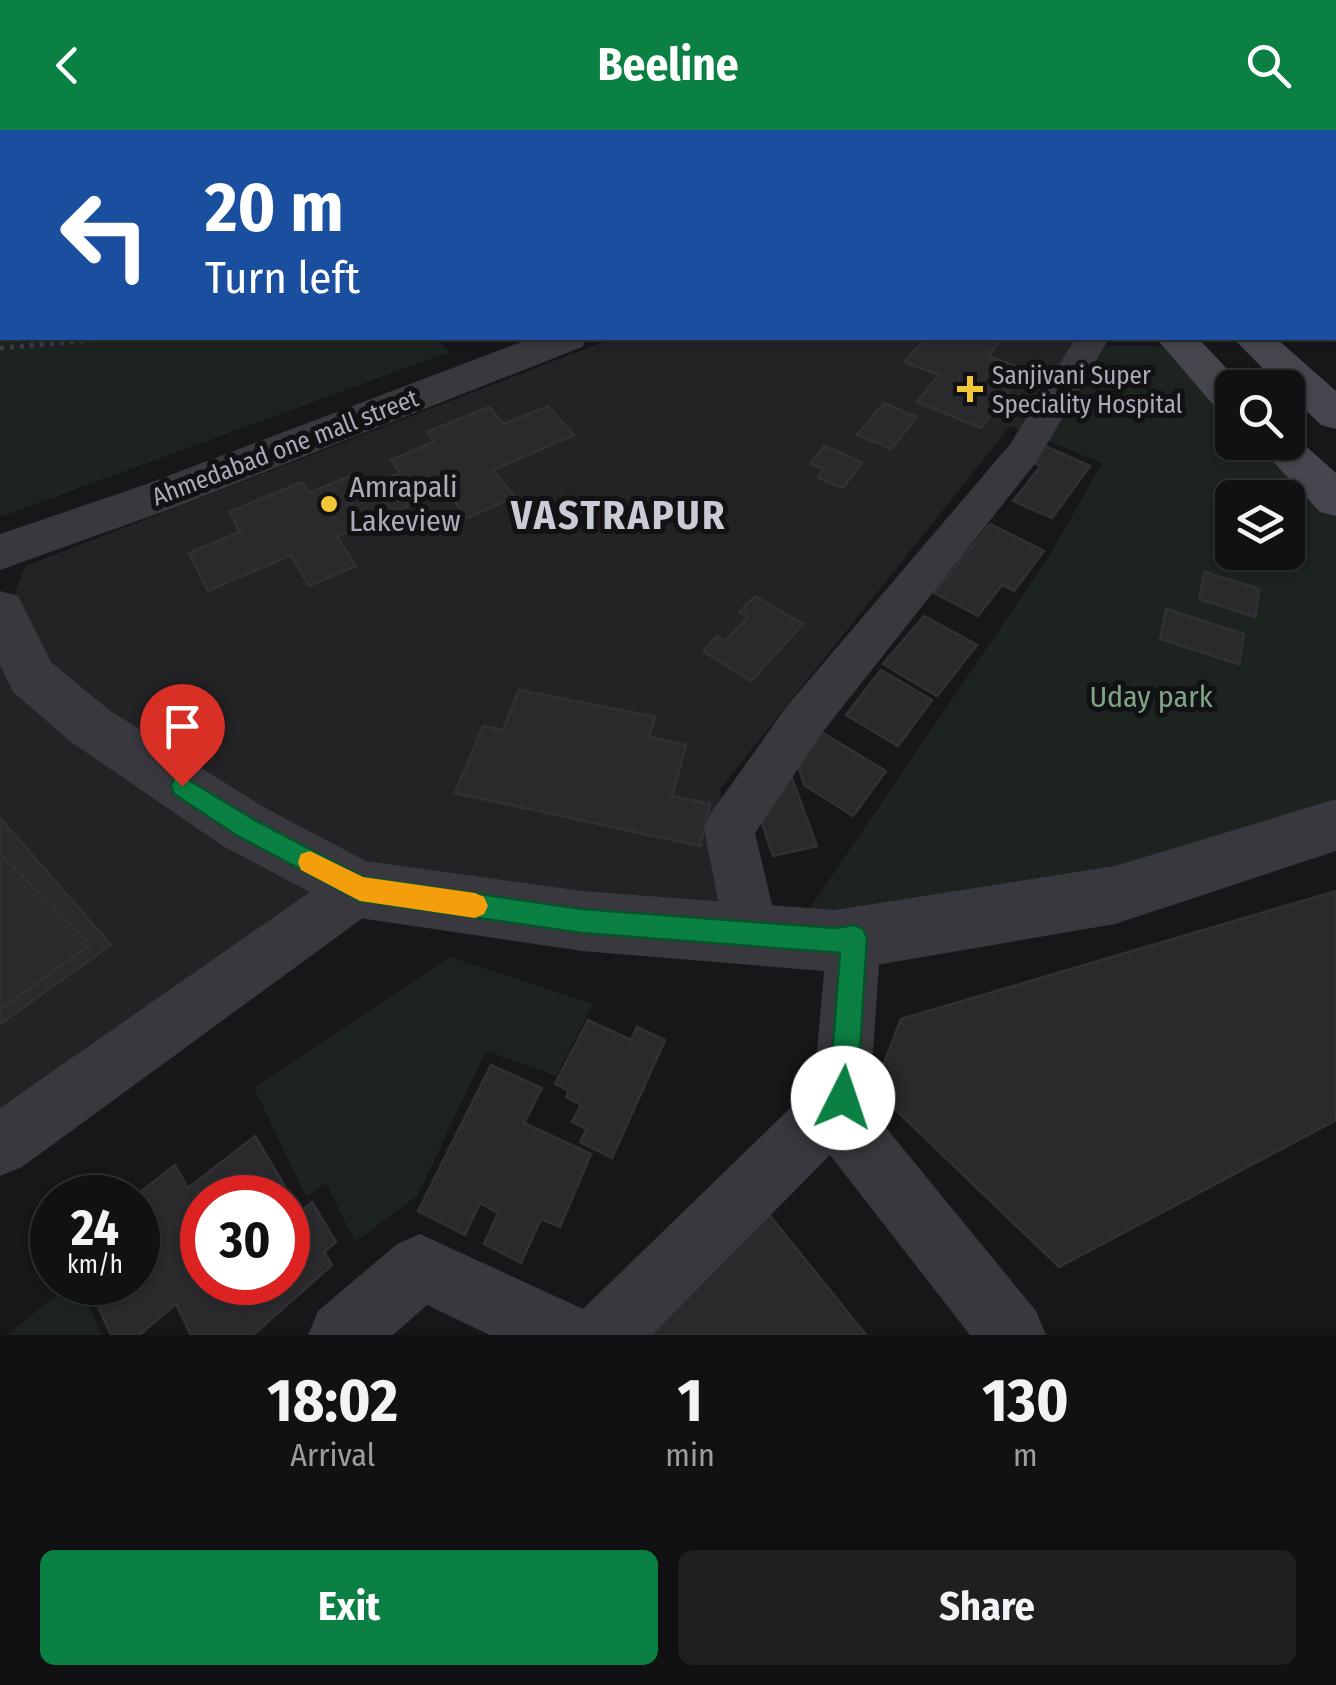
<!DOCTYPE html>
<html lang="en">
<head>
<meta charset="utf-8">
<style>
	:root { --surface:#111113; --page:#1e1f21; --text:#f1f3f6; --muted:#9c9da0; --line:#303133; --accent:#0b8043 }
	body { margin:0; font-family:"Fira Sans Condensed",sans-serif; background:var(--page); color:var(--text); height:100vh; display:flex; flex-direction:column; font-size:38px; white-space:nowrap }
	* { box-sizing:border-box; margin:0 }
	p { font-size:32px; color:var(--muted) }
	.icon { flex:none; width:55px; height:55px; fill:none; stroke:currentColor; stroke-width:2; stroke-linecap:round; stroke-linejoin:round }
	.map { position:relative; height:1205px; overflow:hidden }
	.side { display:flex; flex-direction:column; background:var(--surface); flex:1 }
	.side>* { flex:none }
	.top-card { position:absolute; left:0px; top:0px; width:1338px; height:210px; box-shadow:0 2px 8px #0004,0 0 0 2px var(--line); background:#1a4fa0; color:#fff; overflow:hidden }
	.tools { position:absolute; left:1215px; top:240px; display:grid; gap:20px }
	.tools a { display:grid; place-items:center; width:90px; height:90px; border-radius:15px; background:var(--surface); box-shadow:0 2px 8px #0004,0 0 0 2px var(--line); font-size:50px }
	.speed { position:absolute; left:30px; top:1045px; display:flex; gap:20px; font-size:50px; font-weight:700; text-align:center }
	.speed>* { display:grid; place-content:center; width:130px; height:130px; border-radius:50%; background:var(--surface); box-shadow:0 2px 8px #0004,0 0 0 2px var(--line); line-height:1 }
	.speed small { font-size:25px; font-weight:400 }
	.speed .limit { border:15px solid #d22; background:#fff; color:#111 }
	.pin { position:absolute; display:grid; place-items:center; width:85px; height:85px; color:#fff; margin:-102px -42px; border-radius:50% 50% 50% 0; rotate:-45deg; box-shadow:0 0 10px #0007 }
	.pin .icon { rotate:45deg }
	.me { position:absolute; width:110px; margin:-55px; rotate:4deg; stroke-linejoin:round; filter:drop-shadow(0 0 8px #0008) }
	.turn { display:flex; align-items:center; gap:35px; height:210px; padding:0 40px; font-size:45px }
	.turn .icon { width:130px; height:130px; stroke-width:2.5 }
	.turn b { display:block; font-size:70px; line-height:85px }
	.eta { display:flex; justify-content:space-evenly; align-items:center; height:170px; text-align:center }
	.eta b { font-size:60px; font-weight:700; line-height:70px }
	.button { display:flex; gap:20px; margin-top:auto; padding:20px 40px }
	.button a { flex:1; height:115px; border-radius:15px; background:var(--accent); color:#fff; font-size:40px; font-weight:700; line-height:115px; text-align:center }
	.button a+a { background:var(--page); color:var(--text) }
	header { display:flex; justify-content:space-between; align-items:center; height:130px; padding:0 40px; background:var(--accent); color:#fff; font-size:45px; font-weight:700 }
	.map>svg:first-child { display:block }
</style>
</head>
<body>
<header><svg class="icon" aria-label="back" viewBox="0 0 24 24"><path d="M15 5l-7 7 7 7"/></svg>Beeline<svg class="icon" aria-label="search" viewBox="0 0 24 24"><circle cx="10" cy="10" r="6"/><path d="M15 15l6 6"/></svg></header>
<div class="map">
<svg width="1336" height="1205" viewBox="0 0 1336 1205">
	<rect width="100%" height="100%" fill="#171719"/>
	<g fill="#232326">
		<path d="M613,208H1074L1086,213L1031,304L1010,296L720,659L748,799L366,746L42,540L11,473L25,436Z"/>
		<path d="M0,498L348,760L0,1006Z"/>
	</g>
	<g fill="#1d241f" fill-rule="evenodd">
		<path d="M0,0H651L2,2V208H438L449,222L0,387Z"/>
		<path d="M1093,215L1179,216L1232,273V312L1272,313L1336,376V681L1113,752L793,803L1050,425L1102,333L1036,306ZM1232,368H1288V422H1232Z"/>
		<path d="M450,827L593,874L556,946L486,921L417,1066L355,1112L326,1053L306,1066L254,958Z"/>
		<path d="M79,1153L102,1205H7L72,1153Z"/>
	</g>
	<path fill="#2d343d" d="M41,0H597L36,2Z"/>
	<g fill="#2a2a2d" stroke="#313135" stroke-width="2.5" fill-rule="evenodd">
		<path d="M926,208H995L1001,210L988,226L1025,240L981,298L917,272L939,245L904,232Z"/>
		<path d="M884,273L917,287L891,319L857,305Z"/>
		<path d="M548,276L574,305L493,340L515,367L467,388L446,360L337,406L356,436L309,456L291,425L208,461L189,423L240,402L229,382L302,352L309,363L352,345L362,359L400,343L391,330L434,312L427,302L489,277L504,294Z"/>
		<path d="M824,316L862,332L843,358L818,348L824,339L810,334Z"/>
		<path d="M1045,316L1090,336L1052,388L1013,371L1041,336L1032,332Z"/>
		<path d="M990,394L1044,421L1014,461L1002,455L978,486L934,463Z"/>
		<path d="M1205,442L1259,459L1255,487L1199,469Z"/>
		<path d="M755,466L803,494L751,551L703,521L717,506L725,511L748,487L739,482Z"/>
		<path d="M1166,479L1244,504L1239,534L1160,509Z"/>
		<path d="M924,486L977,515L937,566L883,534Z"/>
		<path d="M881,540L932,570L898,616L846,585Z"/>
		<path d="M519,560L655,587L649,607L686,615L672,666L710,674L700,716L455,663L483,596L503,600Z"/>
		<path d="M818,600L886,641L853,686L804,655L796,629Z"/>
		<path d="M790,643L817,716L773,726L748,652Z"/>
		<path d="M0,688L111,815L0,894Z"/>
		<path d="M0,724L91,814L0,880Z"/>
		<path d="M1336,761V990L1059,1137L874,959L901,889Z"/>
		<path d="M588,890L631,910L637,897L665,910L612,1028L580,1012L587,999L572,992L581,975L566,967L569,961L555,954Z"/>
		<path d="M491,935L542,958L524,993L591,1024L560,1097L541,1089L521,1133L484,1114L498,1083L480,1073L465,1105L418,1081Z"/>
		<path d="M255,1006L300,1082L312,1072L336,1112L324,1122L332,1135L253,1205H191L176,1174L139,1205H111L87,1152H138V1068H133L175,1035L188,1058ZM202,1068H288V1152H202Z"/>
		<path d="M767,1082L866,1205H644Z"/>
	</g>
	<g fill="none" stroke-linecap="round" stroke-linejoin="round">
		<g stroke="#3e3f45" stroke-width="4" stroke-dasharray="4 5" stroke-linecap="butt">
			<path d="M25,2L32,0"/>
			<path d="M620,2L625,0"/>
			<path d="M94,210L112,208"/>
		</g>
		<path stroke="#3e3f45" stroke-width="5" stroke-dasharray="4 6" stroke-linecap="butt" d="M0,218L112,208"/>
		<g fill="#38383e" fill-rule="evenodd">
			<rect x="1335" y="51" width="1" height="18"/>
			<path d="M1071,208H1105L1107,212L1037,331L821,604L755,703L779,804L771,823L752,830L733,823L725,804L704,699L711,683L787,576L1011,313L1073,212Z"/>
			<path d="M359,734L378,741L385,759L378,777L22,1037L0,1046V978L340,741Z"/>
			<path d="M854,782L873,789L881,808L869,977L1036,1181L1046,1205H970L830,1025L652,1205H490L427,1175L393,1205H308L318,1181L397,1114L420,1104L583,1179L814,955L827,808L835,789Z"/>
		</g>
		<g fill="#38383e" fill-rule="evenodd">
			<path d="M532,208H588L582,217L176,377L0,440V404L144,355Z"/>
			<path d="M0,461L18,466L51,532L109,580L265,678L366,731L582,761L835,780L1115,736L1336,669V721L1115,794L835,842L582,821L359,788L223,716L71,612L13,562L0,535Z"/>
		</g>
		<g fill="#46474e" fill-rule="evenodd">
			<path d="M819,0H853L854,2H821Z"/>
			<rect x="1335" y="144" width="1" height="22"/>
			<path d="M1156,208H1198L1245,258H1232V283L1217,279Z"/>
			<path d="M1233,208H1276L1336,261V299L1321,295L1288,263V258H1282Z"/>
			<path d="M1288,300L1336,343V386L1320,382L1255,312H1288Z"/>
		</g>
	</g>
	<path fill="#0b8043" stroke="#07532c" stroke-width="2.5" d="M182,646L253,689L363,747L582,779L835,798L854,795L863,799L867,808L857,968L853,979L843,983L833,979L829,968L840,823L582,803L360,771L236,705L174,664L171,656L174,649Z"/>
	<path fill="#f59e0b" d="M310,721L363,747L475,763L484,767L488,776L484,784L475,788L360,771L301,740L298,732L301,724Z"/>
	<g fill="#f3c635" stroke="#121214" stroke-width="4">
		<path d="M965 244h10v10h10v10h-10v10h-10v-10h-10v-10h10z"/>
		<circle cx="329" cy="374" r="10"/>
	</g>
	<g text-anchor="middle" stroke-width="10" stroke-linejoin="round" paint-order="stroke">
		<g font-size="25" fill="#a9acb9" stroke="#121214" text-anchor="start">
			<text x="992" y="254">Sanjivani Super<tspan x="992" dy="29">Speciality Hospital</tspan></text>
		</g>
		<g font-size="25" fill="#a9acb9" stroke="#121214">
			<text transform="translate(285 317) rotate(-21)" y="9">Ahmedabad one mall street</text>
		</g>
		<g font-size="30" fill="#a9acb9" stroke="#121214" text-anchor="start">
			<text x="349" y="367">Amrapali<tspan x="349" dy="34">Lakeview</tspan></text>
		</g>
		<g font-size="30" fill="#80a486" stroke="#121214">
			<text x="1151" y="577">Uday park</text>
		</g>
		<g font-size="40" font-weight="bold" letter-spacing="2.5" fill="#caccd5" stroke="#121214">
			<text x="619" y="399">VASTRAPUR</text>
		</g>
	</g>
</svg>
<div class="tools">
<a><svg class="icon" aria-label="search" viewBox="0 0 24 24"><circle cx="10" cy="10" r="6"/><path d="M15 15l6 6"/></svg></a>
<a><svg class="icon" aria-label="layers" viewBox="0 0 24 24"><path d="M12 4l9 5-9 5-9-5zM3 14l9 5 9-5"/></svg></a>
</div>
<div class="speed"><div>24<small>km/h</small></div><div class="limit">30</div></div>
<div class="pin" style="left:182px;top:656px;background:#d93025"><svg class="icon" aria-label="arrive" viewBox="0 0 24 24"><path d="M6 21V4h12l-3 4 3 4H6"/></svg></div>
<svg class="me" style="left:843px;top:968px" viewBox="-20 -20 40 40"><circle r="19" fill="#fff"/><path d="M0-13L10 11 0 6-10 11z" fill="#0b8043"/></svg>
<div class="top-card">
<div class="turn"><svg class="icon" aria-label="left" viewBox="0 0 24 24"><path d="M17 20v-9H6M10 6l-5 5 5 5"/></svg><div><b>20 m</b>Turn left</div></div>
</div>
</div>
<section class="side">
<div class="eta">
<div><b>18:02</b><p>Arrival</p></div>
<div><b>1</b><p>min</p></div>
<div><b>130</b><p>m</p></div>
</div>
<div class="button"><a>Exit</a><a>Share</a></div>
</section>
</body>
</html>
